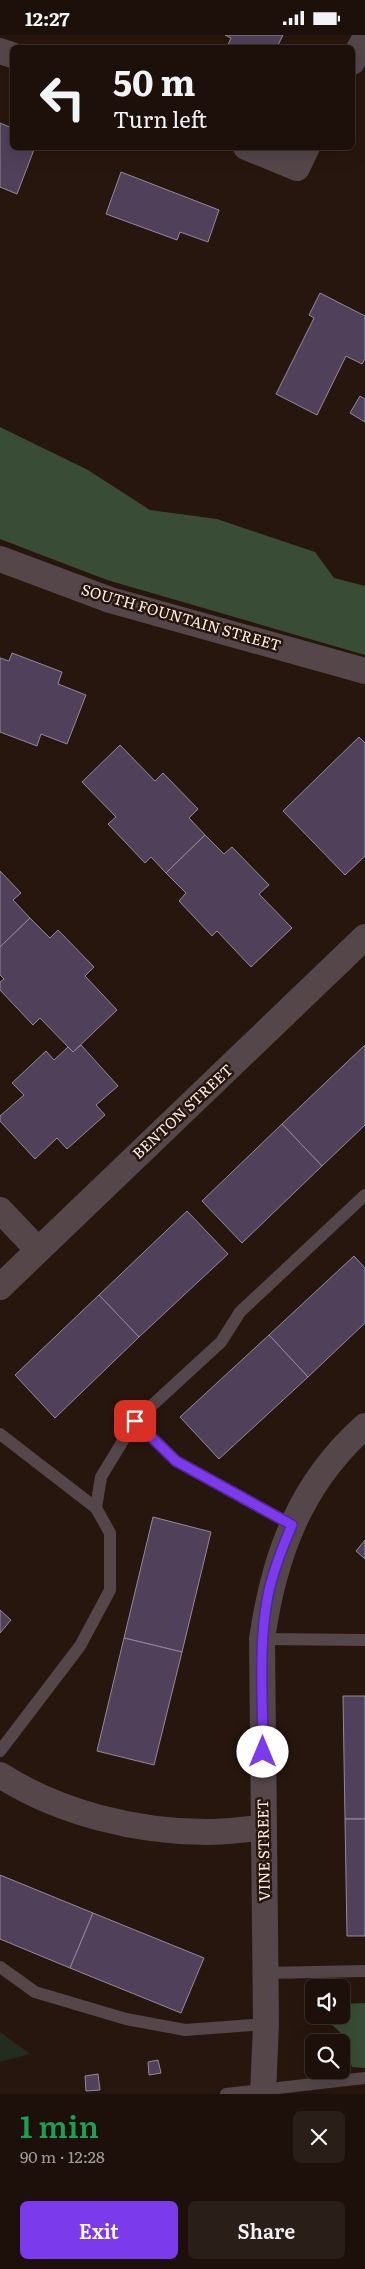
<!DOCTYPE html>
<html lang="en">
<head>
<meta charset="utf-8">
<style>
	:root { --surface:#1d100a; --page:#2a1e18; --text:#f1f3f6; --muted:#a09d9c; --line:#3b302b; --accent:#7c3aed }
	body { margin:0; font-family:Literata,serif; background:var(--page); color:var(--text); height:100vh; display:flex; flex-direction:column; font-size:19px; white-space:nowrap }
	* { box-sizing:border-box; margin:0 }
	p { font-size:16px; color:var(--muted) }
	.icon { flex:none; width:28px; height:28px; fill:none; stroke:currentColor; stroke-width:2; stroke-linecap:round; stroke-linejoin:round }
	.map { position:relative; height:2059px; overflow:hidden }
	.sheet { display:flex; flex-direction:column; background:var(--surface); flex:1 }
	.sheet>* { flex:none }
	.banner { position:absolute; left:10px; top:10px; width:345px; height:105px; border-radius:8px; box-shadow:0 5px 20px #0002,0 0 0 1px var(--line); background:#1d100a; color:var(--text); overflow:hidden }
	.buttons { position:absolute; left:305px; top:1944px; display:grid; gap:10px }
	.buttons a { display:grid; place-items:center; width:45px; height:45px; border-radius:8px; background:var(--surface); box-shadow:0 5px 20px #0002,0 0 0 1px var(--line); font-size:25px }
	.pin { position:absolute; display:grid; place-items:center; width:42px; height:42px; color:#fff; margin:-21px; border-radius:10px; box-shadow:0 2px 8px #0006 }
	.me { position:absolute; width:55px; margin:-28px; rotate:0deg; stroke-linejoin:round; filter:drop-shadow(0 0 4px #0008) }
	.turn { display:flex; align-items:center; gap:18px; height:105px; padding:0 20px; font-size:22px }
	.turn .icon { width:65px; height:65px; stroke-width:2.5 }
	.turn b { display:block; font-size:35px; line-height:42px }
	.round { display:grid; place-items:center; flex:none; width:52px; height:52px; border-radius:8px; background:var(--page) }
	.overview { display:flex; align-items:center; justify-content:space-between; height:85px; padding:0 20px }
	h1 { font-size:30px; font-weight:600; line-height:38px; color:#1e9e55 }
	.action { display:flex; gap:10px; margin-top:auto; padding:10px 20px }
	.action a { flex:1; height:58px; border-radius:8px; background:var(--accent); color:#fff; font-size:20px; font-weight:600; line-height:58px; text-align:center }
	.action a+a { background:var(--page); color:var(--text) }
	.status { display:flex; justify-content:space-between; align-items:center; height:35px; padding:0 25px; background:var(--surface); direction:ltr }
	.status svg { height:14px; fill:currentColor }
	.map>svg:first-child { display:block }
</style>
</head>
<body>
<div class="status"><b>12:27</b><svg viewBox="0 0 49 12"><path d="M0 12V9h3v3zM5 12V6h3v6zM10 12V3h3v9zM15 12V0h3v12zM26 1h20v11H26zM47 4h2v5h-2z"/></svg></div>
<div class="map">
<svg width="365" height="2059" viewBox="0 0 365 2059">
	<rect width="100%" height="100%" fill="#27160d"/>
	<path fill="#222d20" d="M0,1997L30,2019L0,2027Z"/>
	<g fill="#394c35">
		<path d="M0,392L88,435L150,475L217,484L315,517L334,543L365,551V620L107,545L0,504Z"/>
		<path d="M365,1968V2033L352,2032L340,1997L321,1980H341V1969Z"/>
	</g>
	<g fill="#504059" stroke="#95889c">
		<path d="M225,0H283L277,12H227L231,3Z"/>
		<path d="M0,88L12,93V112H35L17,159L0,152Z"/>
		<path d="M121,137L219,175L208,207L180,197L177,205L106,179Z"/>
		<path d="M320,258L365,281V324L362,329L346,321L317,380L276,359L314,283L309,280Z"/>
		<path d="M360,361L365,364V387L350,378Z"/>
		<path d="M12,618L62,637L58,649L86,660L67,709L41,699L37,711L0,697V623L9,626Z"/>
		<path d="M359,702L365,708V821L345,840L283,776Z"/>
		<path d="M120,710L155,746L163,738L198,774L189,783L205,800L166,838L151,822L145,828L108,789L116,782L82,747Z"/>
		<path d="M205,800L224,819L232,812L269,850L259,859L292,893L251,932L217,896L212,901L179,866L186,858L166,838Z"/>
		<path d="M0,836L21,858L13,865L30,883L0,912Z"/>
		<path d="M30,883L50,903L58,895L94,932L85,941L117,975L73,1017L40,983L33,990L0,955V947L4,944L0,940V912Z"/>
		<path d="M81,1010L118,1051L96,1070L105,1080L67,1114L57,1103L35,1124L0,1086V1081L24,1060L12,1048L46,1016L54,1025L68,1012L73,1017Z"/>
		<path d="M365,1010V1090L322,1131L282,1089Z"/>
		<path d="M282,1089L322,1131L242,1208L202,1166Z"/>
		<path d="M187,1176L228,1219L139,1302L99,1260Z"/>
		<path d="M354,1221L365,1233V1288L308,1342L269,1300Z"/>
		<path d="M99,1260L139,1302L55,1383L15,1340Z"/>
		<path d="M269,1300L308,1342L219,1424L180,1382Z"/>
		<path d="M153,1482L211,1497L182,1617L124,1603Z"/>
		<path d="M365,1505V1524L356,1516Z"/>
		<path d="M0,1575L11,1585L0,1598Z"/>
		<path d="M124,1603L182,1617L154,1730L97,1716Z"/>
		<path d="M343,1661H365V1784H345Z"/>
		<path d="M345,1784H365V1901H347Z"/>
		<path d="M0,1840L93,1878L70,1933L0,1904Z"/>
		<path d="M93,1878L204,1923L181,1978L70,1933Z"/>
		<path d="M158,2025L161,2038L149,2040L148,2027Z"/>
		<path d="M98,2039L100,2055L86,2056L85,2041Z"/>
	</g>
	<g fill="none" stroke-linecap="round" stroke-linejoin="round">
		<g stroke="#544649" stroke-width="12">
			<path d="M135,1386L176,1426L292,1490"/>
			<path d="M0,1399L96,1473"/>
			<path d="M262,1604L365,1605"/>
			<path d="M0,1716L80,1611L110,1555V1498L96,1473L101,1442L135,1386L221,1307L240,1277L365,1160"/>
			<path d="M0,1932L35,1957L126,1984L185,1995L266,1989"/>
			<path d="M265,1938L365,1936"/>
			<path d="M226,2059L365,2043"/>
		</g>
		<g stroke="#544649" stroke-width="26">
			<path d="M0,16L12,20"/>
			<path d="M352,27L365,3"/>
			<path d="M246,112L297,133L307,112"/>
			<path d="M0,524L110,565L365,636"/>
			<path d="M0,1175L38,1215"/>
			<path d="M0,1252L365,902"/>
			<path d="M0,1740C59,1778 137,1797 207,1797C226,1797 245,1794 264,1793"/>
			<path d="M263,2059L266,1989L262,1604C274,1520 300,1449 365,1391"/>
		</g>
	</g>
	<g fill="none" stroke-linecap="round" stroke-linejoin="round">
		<defs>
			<path id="route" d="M135,1386L176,1426L292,1490C282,1513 273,1536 268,1560C258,1611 263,1665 263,1717"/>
		</defs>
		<use href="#route" stroke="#51269a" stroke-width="12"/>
		<use href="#route" stroke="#7c3aed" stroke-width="9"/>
	</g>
	<g text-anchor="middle" stroke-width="5" stroke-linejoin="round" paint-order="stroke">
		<g font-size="15" fill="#fbeee8" stroke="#27160d">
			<text transform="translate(181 583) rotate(16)" y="5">SOUTH FOUNTAIN STREET</text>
			<text transform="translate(183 1077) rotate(-43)" y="5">BENTON STREET</text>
			<text transform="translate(264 1815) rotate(-91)" y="5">VINE STREET</text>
		</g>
	</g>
</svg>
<div class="buttons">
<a><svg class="icon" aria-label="sound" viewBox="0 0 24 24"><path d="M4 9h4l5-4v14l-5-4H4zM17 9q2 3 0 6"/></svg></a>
<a><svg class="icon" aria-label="search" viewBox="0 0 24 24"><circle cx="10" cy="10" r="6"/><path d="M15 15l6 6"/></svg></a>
</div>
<div class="pin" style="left:135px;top:1386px;background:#d93025"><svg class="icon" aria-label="arrive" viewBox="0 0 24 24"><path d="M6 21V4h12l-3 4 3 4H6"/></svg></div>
<svg class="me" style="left:263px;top:1717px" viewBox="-20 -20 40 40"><circle r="19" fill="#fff"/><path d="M0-13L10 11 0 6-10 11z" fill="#7c3aed"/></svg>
<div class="banner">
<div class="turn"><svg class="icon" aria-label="left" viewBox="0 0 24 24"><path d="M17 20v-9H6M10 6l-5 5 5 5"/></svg><div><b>50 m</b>Turn left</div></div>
</div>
</div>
<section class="sheet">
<div class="overview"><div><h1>1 min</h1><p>90 m · 12:28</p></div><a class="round"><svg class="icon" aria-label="close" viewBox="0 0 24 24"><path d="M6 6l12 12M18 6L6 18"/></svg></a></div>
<div class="action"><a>Exit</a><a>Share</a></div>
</section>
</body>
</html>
